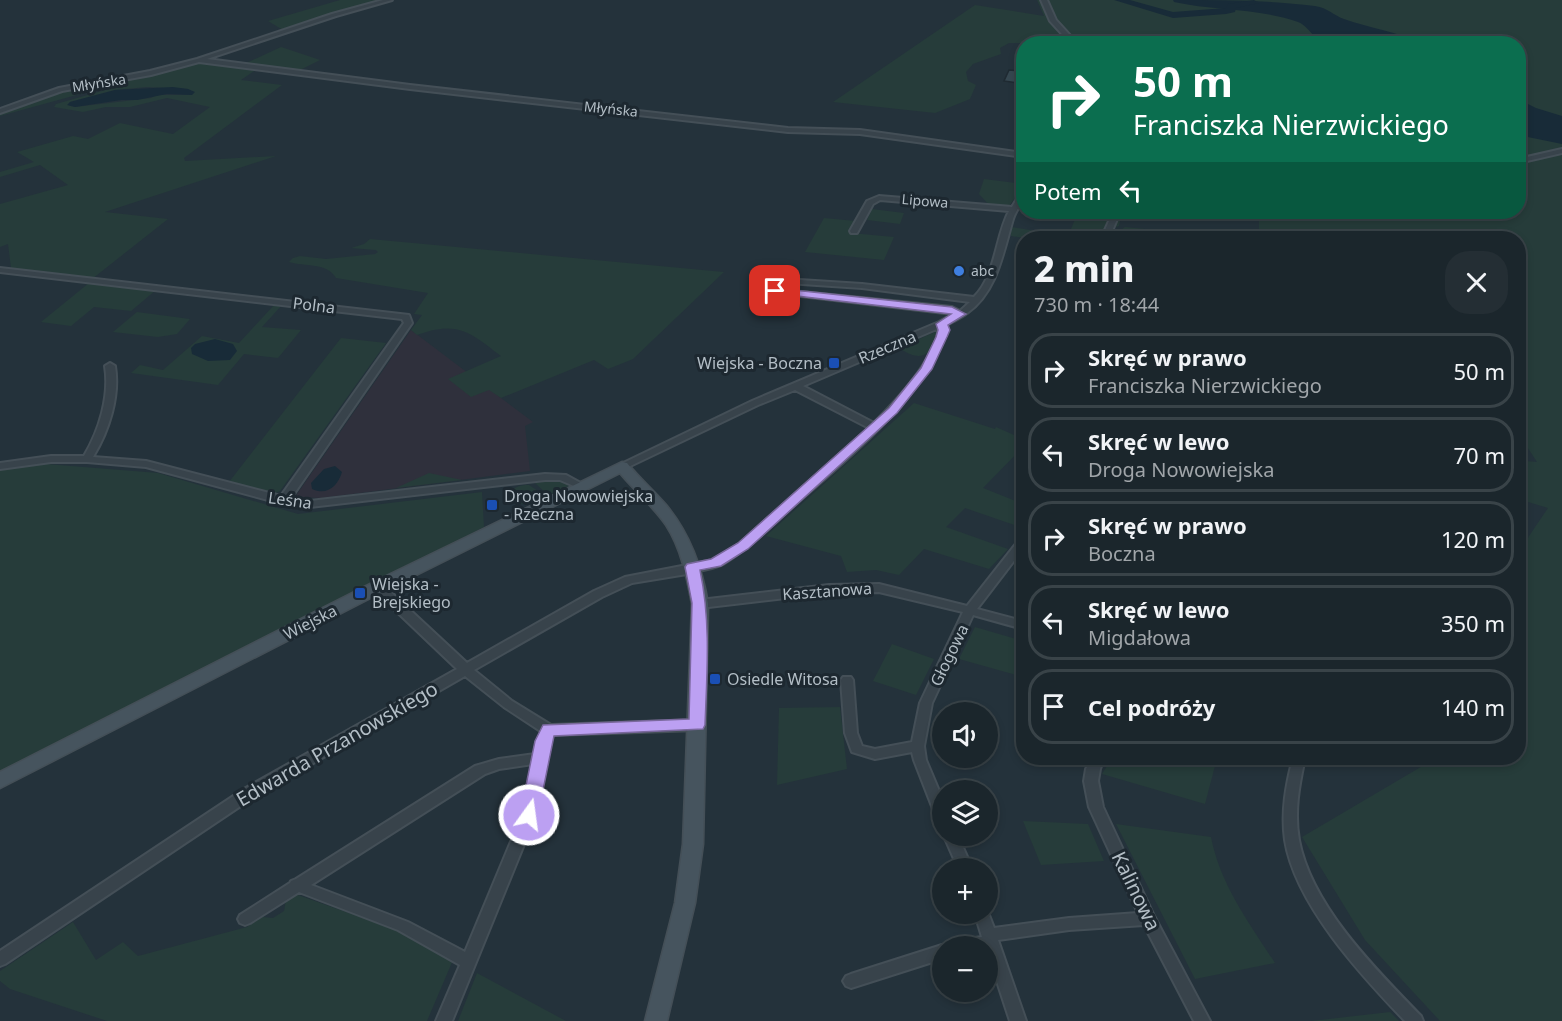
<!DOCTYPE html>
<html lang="pl">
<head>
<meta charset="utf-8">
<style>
	:root { --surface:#1b262c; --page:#242e34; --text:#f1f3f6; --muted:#a0a5a9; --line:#394348 }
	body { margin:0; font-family:"Noto Sans",sans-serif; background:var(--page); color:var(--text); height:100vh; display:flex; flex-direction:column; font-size:22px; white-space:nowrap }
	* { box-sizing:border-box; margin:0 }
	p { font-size:20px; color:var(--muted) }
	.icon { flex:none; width:33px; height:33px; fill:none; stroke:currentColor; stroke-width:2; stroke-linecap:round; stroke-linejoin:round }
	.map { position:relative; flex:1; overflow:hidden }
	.panel { position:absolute; left:1016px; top:231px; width:510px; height:534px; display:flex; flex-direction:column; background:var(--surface); border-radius:24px; box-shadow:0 3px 9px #0003,0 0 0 2px var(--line) }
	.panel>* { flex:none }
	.banner { position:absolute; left:1016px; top:36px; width:510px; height:183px; border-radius:24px; box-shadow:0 3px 9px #0003,0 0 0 2px var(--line); background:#0b6e4f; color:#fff; overflow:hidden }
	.fabs { position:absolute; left:932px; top:702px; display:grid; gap:12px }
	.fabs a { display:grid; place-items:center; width:66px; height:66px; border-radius:50%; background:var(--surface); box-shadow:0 3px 9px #0003,0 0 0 2px var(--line); font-size:30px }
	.pin { position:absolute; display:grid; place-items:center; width:51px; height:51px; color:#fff; margin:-26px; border-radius:12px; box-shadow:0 3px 9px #0006 }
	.me { position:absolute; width:66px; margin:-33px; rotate:14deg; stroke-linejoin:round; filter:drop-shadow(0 0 4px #0008) }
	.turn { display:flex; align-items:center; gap:21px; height:126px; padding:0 18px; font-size:27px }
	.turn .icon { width:78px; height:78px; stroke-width:2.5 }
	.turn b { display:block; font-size:42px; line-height:51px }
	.then { display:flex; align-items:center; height:57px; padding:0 18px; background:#0003; gap:12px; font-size:22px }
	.round { display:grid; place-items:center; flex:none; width:63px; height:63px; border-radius:24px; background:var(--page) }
	.summary { display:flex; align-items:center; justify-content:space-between; height:102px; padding:0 18px }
	h1 { font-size:36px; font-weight:800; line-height:45px }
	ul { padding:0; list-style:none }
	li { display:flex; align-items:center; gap:18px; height:75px; margin:0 12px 9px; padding:0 6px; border:3px solid var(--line); border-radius:24px }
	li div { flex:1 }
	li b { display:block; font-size:22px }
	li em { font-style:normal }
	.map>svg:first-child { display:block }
</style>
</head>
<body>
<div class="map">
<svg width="1562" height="1021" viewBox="0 0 1562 1021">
	<rect width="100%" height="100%" fill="#24323b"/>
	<path fill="#2f303c" d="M411,330L533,422L525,426L530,471L321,498L295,497Z"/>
	<g fill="#263c3a" fill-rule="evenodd">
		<path d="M340,0H381L283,30L268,21Z"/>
		<path d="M1037,0H1562V1021H1440L1365,940L1302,837L1436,758H1518V738H1526L1518,726V559L1529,536L1548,508L1518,499V460L1537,462L1518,433V238H1259V212H1518V44L1009,43L1000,48L1001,54L973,64L966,72L968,81L976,85L970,99L935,113L833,102L975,5L1044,16Z"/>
		<path d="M281,47L320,60L298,71L244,64Z"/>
		<path d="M193,63L257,69L241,80L282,85L184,158L185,161L276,156L105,212L168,219L92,279L11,268L8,244L0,247V204L68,185L40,165L0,177V172L34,162L17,152L73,136L88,139L120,123L173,134L210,107L167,98L130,107H106L83,112L54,107L56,104L119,86L125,80ZM147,87L188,89L192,95H157L151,98L75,107L68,105L70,102L115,90Z"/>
		<path d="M109,82L113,85L0,116V113L56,92Z"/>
		<path d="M984,179L1023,184V187L1009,206L989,205L979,194Z"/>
		<path d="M872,209L904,213L900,224L867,220Z"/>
		<path d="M1078,212H1122L1119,226L1105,231L1098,238H1025L1011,236V227L1068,236Z"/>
		<path d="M824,218L856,221L851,233L894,237L884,260L805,252Z"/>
		<path d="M1125,227L1155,230L1154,238H1110Z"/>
		<path d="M370,239L724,272L633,359L608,369L594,360L501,398L489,390L471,397L448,379L501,356C470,332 457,320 417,335L411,330L422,315L414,314L428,293L336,278C327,262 305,267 289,262L293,258L300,256L326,259L375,254L378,252L376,250L351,248L364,244Z"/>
		<path d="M89,283L156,290L131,311L94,307L71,326L41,322Z"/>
		<path d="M275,304L282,305L262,327L301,330L278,358L244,354L218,385L131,373L140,365L163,370L202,336L239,343Z"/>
		<path d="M137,312L190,319L177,334L158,337L113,332Z"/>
		<path d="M935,332L940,334C929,356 922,363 899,348Z"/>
		<path d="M341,338L386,343L280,491L273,494L229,482Z"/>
		<path d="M914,403L995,429L996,427L1023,439V447L983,488L1023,504V528L965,508L946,527L1008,549L989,569L924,549L899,575L876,570L847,572L841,556L766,536Z"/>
		<path d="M33,463L158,473L298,514L482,492L484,527L0,774V470Z"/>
		<path d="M429,473L462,480L396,488Z"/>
		<path d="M560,479L566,481L568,486L558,493L547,494L535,483Z"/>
		<path d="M529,485L544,495L543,498L528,505L511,502L509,496C511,487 520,485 529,485Z"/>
		<path d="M975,627L1023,641V677L959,659Z"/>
		<path d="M892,644L934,659L916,695L873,681Z"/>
		<path d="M840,707L847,769L777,785L779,708Z"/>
		<path d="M1112,758H1184L1215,766L1205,804L1102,774Z"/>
		<path d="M1023,821L1088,824L1104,861L1041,865Z"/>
		<path d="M1116,824L1211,837C1220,884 1249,923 1275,963L1195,979Z"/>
		<path d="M295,894L400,931L453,960L427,1021H107L10,989L0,981V971L73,922L96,960L123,942L138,956L247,927L262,917L273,918L284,911L286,900Z"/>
		<path d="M477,973L566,1021H458Z"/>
		<path d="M1390,1012L1399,1021H1311Z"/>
	</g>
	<g fill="#182b38">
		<path d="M1173,0C1220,0 1268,0 1315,6C1328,8 1333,15 1344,19C1370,28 1397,32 1423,43H1317L1333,40C1328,38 1319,40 1316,37C1309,32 1306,25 1298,22C1258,8 1215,11 1174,2Z"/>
		<path d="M173,87L188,89L195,92L192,95L167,94L137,100H121L75,107L67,105L70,102L115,90Z"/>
		<path d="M1518,99L1536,108L1562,116V144L1518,135Z"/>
		<path d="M215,339L233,344L237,351L230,360L208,361L192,354L191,348L195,344Z"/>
		<path d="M335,466L342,472C338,486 327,496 312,489L311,483L324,469Z"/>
	</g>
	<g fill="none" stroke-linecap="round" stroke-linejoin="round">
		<path fill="#182b38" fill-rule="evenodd" d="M1114,0H1130L1173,12L1226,8L1228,4L1254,0L1259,3L1236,8L1235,12L1226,14L1173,18Z"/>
	</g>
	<path fill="#364750" stroke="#1f2a32" stroke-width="1.5" d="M1009,70L1023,71V80H1019L1018,83L1004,81Z"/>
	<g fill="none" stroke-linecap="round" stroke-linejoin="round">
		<defs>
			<g id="street">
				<path d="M383,0H392L336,16L207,59L410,85L788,128L860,130L1023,153V157L860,134L788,132L410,89L199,62L151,75L62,91L0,113V109L59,88L150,71L197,59L332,14Z"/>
				<path d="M1041,0H1047L1056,20L1078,44H1071L1050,21Z"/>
				<path d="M1562,149V153L1518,163V159Z"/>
				<path d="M1020,194H1023C1023,204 1016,209 1013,219C1003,253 997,292 967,313C961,318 953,321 947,325L948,330C918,403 855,452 797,503C773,524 751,547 723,564C714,569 702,569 693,573L632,583L602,597L474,670L512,701L551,725L697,720L701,722L703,725L701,728L697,730L553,735L550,741L536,815L452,1021H436L460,965L398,930L299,892L250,923L245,925L240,923L238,919L240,915L290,883L291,881L296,879L475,766L499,759L535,754L542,732L504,707L465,676L254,797L5,964L0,966V951L244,789L457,669L374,590L372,587L374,584H382L467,663L594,591L625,577L713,560L739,544L869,428L795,390L758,405L626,468L622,469L617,466L752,401L939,322L953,314L775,293H772V289L952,307L960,311L970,302L862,288L787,283L783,281L784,279L862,284L974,297C996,275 995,238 1009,211L880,200L873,204L857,233H851L850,231L867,201L879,196L1012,207ZM939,328C934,361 897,400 874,423L803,386ZM533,764L522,815L465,952L408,922L311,885L485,774L499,769Z"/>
				<path d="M1113,212H1120L1112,231L1104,238H1096L1105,230Z"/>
				<path d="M0,268L409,315L412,323L291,498L310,501L545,474L566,475L586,486L581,489L560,480H545L310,507L283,504L146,467L87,462H51L0,469V463L51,456H84C99,431 110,396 105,366L110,363L115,366C120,396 109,431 93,457L146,461L281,496L404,323L402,319L0,272Z"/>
				<path d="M1023,539V549L977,609L1023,621V629L973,615L932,703L924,746L926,760L942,798V819L937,818L935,814L914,760L912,752L875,759L852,752L845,733L841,680L843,677H851L853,680L857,733L862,746L875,749L912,742L920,703L963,612L879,592L829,593L700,608L696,607L694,604L696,601L700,600L829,585L879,584L967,606L1019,540Z"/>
				<path d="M1092,758H1104L1100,769L1098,781L1103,807L1154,916L1210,1021H1194L1144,925L1069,930L998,940L1026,1021H1010L987,951V946H952L954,941L982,937L975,914H987V910L994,928L1069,918L1138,913L1089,807L1084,781L1086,769Z"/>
				<path d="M1293,758H1305C1299,785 1294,812 1299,840C1311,905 1376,970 1421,1016L1423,1021H1405C1361,975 1295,904 1285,840C1281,812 1286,785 1293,758Z"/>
				<path d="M944,836H958L972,868H958Z"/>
				<path d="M942,945L945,946H942V959L851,988L846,986L843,981L846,976L851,974Z"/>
			</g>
			<path id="secondary" d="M622,462L627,463C639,478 653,490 666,505C690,534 702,567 708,604L703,844L695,903L667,1021H645L675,903L683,844L692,604C687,577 681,548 666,525C653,506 635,491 620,473L384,591L0,788V772L372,583Z"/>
		</defs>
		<use href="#street" stroke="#444f57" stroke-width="4"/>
		<use href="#secondary" stroke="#444f57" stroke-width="3"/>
		<use href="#street" fill="#38434b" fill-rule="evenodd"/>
		<use href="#secondary" fill="#46545e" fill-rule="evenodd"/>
	</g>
	<path fill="#bca0f2" stroke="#7a689d" stroke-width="1.5" d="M775,288L952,307L966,314L948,325L950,330L947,337L932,369L897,413L748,549L721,566L700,570C711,622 707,673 705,725L703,729L554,736L538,815L535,820L529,822L523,820L520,815L535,741L543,725L689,719L692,603L685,567L687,564L711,559L738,543L889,408L921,368L936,337L938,330L936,324L951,314L771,293V289Z"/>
	<circle fill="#3f7fe0" stroke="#1d2830" stroke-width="2" cx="959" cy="271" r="6"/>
	<g fill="#1a4fb4" stroke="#1d2830" stroke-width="2">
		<rect x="828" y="357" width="12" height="12" rx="3"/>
		<rect x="486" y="499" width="12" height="12" rx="3"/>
		<rect x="354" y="587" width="12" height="12" rx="3"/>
		<rect x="709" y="673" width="12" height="12" rx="3"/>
	</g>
	<g text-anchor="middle" stroke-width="6" stroke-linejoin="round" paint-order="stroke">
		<g font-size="14" fill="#b3bec6" stroke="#1d2830">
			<text transform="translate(99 83) rotate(-9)" y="5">Młyńska</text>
			<text transform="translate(611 109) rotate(6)" y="5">Młyńska</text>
			<text transform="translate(925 201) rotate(5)" y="5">Lipowa</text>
		</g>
		<g font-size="14" fill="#b3bec6" stroke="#1d2830" text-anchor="start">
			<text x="971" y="276">abc</text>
		</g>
		<g font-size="16" fill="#b3bec6" stroke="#1d2830">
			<text transform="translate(314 305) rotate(7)" y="6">Polna</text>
			<text transform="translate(887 347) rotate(-23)" y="6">Rzeczna</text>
			<text transform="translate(290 500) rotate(8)" y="6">Leśna</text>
			<text transform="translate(827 591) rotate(-4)" y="6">Kasztanowa</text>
			<text transform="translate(310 622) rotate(-27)" y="6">Wiejska</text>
			<text transform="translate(949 655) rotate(-64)" y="6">Głogowa</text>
		</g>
		<g font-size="16" fill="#b3bec6" stroke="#1d2830" text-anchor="start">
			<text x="822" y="369" text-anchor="end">Wiejska - Boczna</text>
			<text x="504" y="502">Droga Nowowiejska<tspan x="504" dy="18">- Rzeczna</tspan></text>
			<text x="372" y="590">Wiejska -<tspan x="372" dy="18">Brejskiego</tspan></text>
			<text x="727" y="685">Osiedle Witosa</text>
		</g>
		<g font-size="20" fill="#b3bec6" stroke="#1d2830">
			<text transform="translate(337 744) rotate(-30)" y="7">Edwarda Przanowskiego</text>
			<text transform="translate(1136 891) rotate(64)" y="7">Kalinowa</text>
		</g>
	</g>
</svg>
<div class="fabs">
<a><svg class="icon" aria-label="sound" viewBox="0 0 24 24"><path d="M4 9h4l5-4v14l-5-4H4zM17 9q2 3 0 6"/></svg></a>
<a><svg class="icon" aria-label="layers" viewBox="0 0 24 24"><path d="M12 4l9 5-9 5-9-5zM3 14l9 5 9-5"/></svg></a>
<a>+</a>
<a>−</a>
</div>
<div class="pin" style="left:775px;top:291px;background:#d93025"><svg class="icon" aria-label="arrive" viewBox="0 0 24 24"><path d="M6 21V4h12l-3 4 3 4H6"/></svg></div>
<svg class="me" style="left:529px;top:815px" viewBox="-20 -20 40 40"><circle r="17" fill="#bca0f2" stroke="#fff" stroke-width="3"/><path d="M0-11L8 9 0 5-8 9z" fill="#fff"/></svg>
<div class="banner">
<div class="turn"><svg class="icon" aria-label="right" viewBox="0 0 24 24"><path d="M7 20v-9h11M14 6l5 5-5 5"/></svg><div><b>50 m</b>Franciszka Nierzwickiego</div></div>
<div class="then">Potem<svg class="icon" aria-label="left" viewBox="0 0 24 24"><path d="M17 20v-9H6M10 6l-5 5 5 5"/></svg></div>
</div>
<section class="panel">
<div class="summary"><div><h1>2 min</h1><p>730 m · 18:44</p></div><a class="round"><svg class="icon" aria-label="close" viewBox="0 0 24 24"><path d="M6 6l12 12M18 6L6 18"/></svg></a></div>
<ul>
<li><svg class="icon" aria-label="right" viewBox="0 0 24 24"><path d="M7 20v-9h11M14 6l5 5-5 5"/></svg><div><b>Skręć w prawo</b><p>Franciszka Nierzwickiego</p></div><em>50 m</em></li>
<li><svg class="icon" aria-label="left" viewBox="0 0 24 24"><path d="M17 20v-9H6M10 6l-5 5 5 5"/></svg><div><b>Skręć w lewo</b><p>Droga Nowowiejska</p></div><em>70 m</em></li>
<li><svg class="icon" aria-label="right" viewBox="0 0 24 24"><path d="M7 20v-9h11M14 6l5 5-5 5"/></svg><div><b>Skręć w prawo</b><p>Boczna</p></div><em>120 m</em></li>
<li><svg class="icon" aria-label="left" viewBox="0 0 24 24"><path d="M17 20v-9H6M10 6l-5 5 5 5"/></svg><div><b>Skręć w lewo</b><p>Migdałowa</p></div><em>350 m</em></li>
<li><svg class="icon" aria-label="arrive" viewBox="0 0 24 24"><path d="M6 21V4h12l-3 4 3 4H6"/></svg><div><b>Cel podróży</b></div><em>140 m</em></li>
</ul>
</section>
</div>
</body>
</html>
